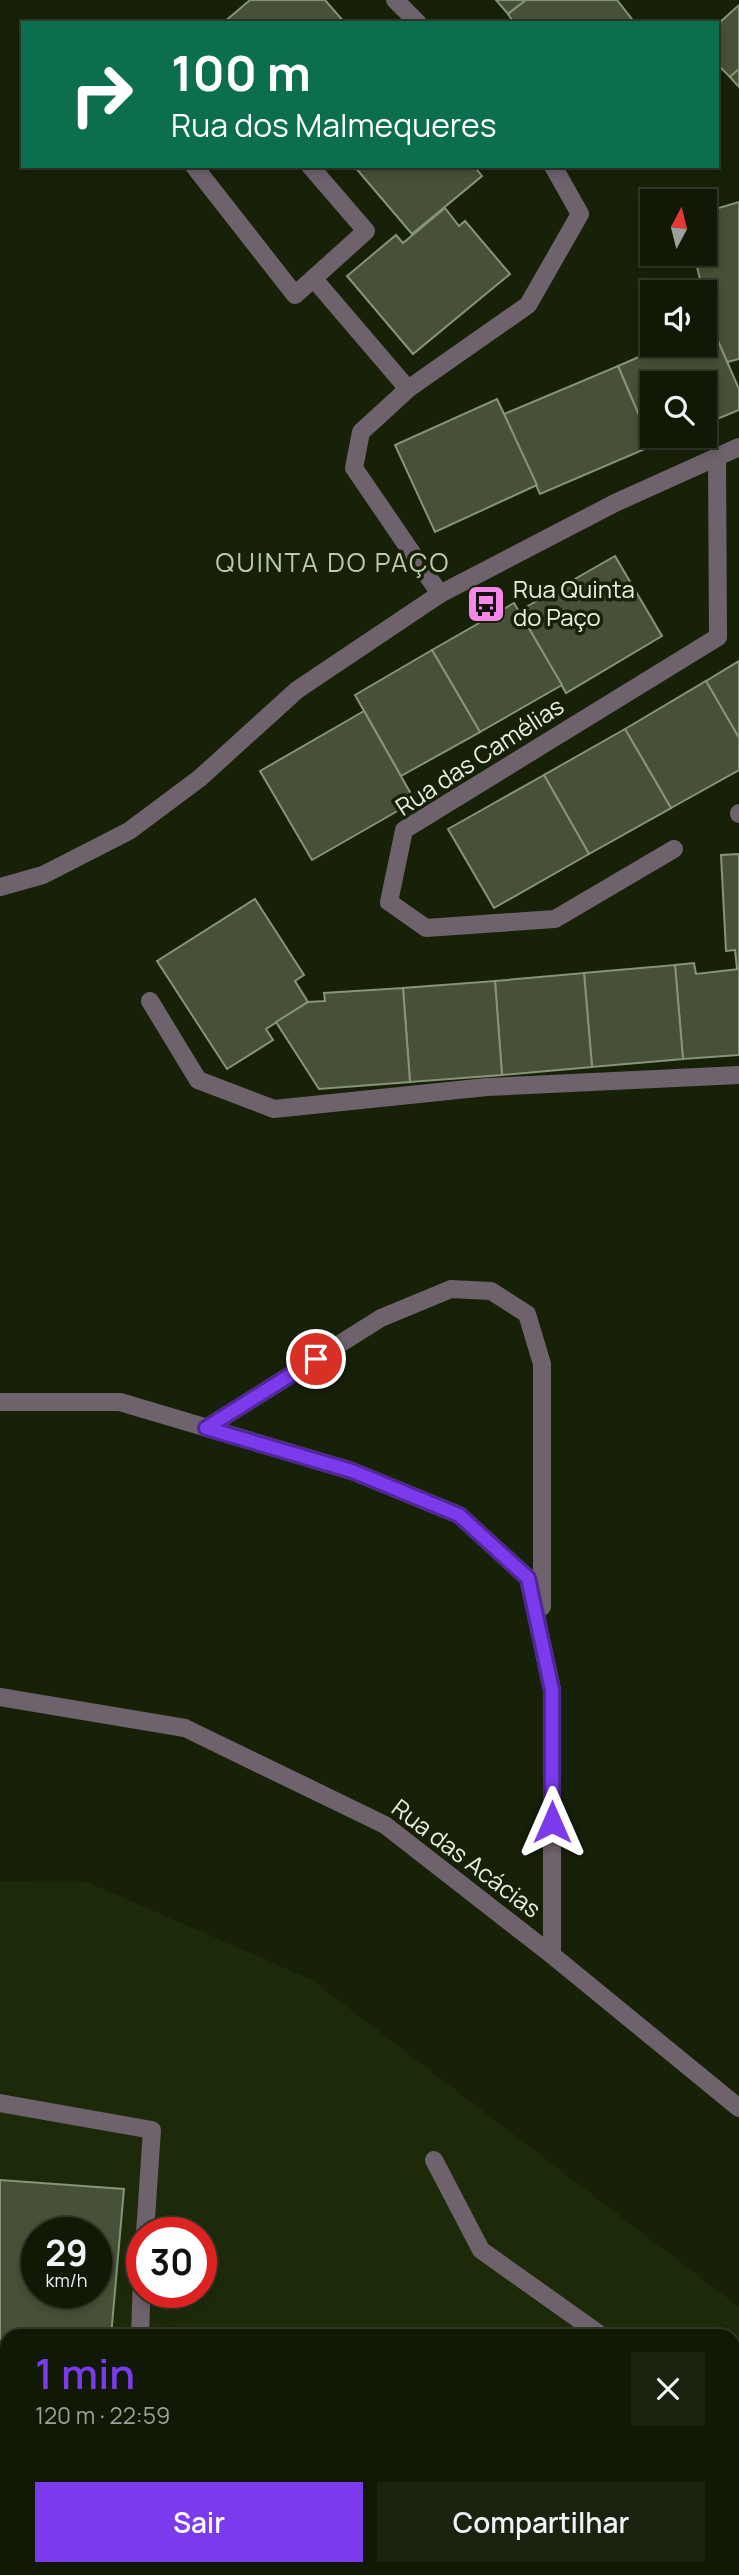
<!DOCTYPE html>
<html lang="pt">
<head>
<meta charset="utf-8">
<style>
	:root { --surface:#111906; --page:#1a2210; --text:#f1f3f6; --muted:#9ca09b; --line:#303828; --accent:#7c3aed }
	body { margin:0; font-family:Manrope,sans-serif; background:var(--page); color:var(--text); height:100vh; display:flex; flex-direction:column; font-size:26px; white-space:nowrap }
	* { box-sizing:border-box; margin:0 }
	p { font-size:23px; color:var(--muted) }
	.icon { flex:none; width:38px; height:38px; fill:none; stroke:currentColor; stroke-width:2; stroke-linecap:round; stroke-linejoin:round }
	.map { position:relative; flex:1; overflow:hidden }
	.sheet { position:absolute; left:0px; top:2329px; width:740px; height:247px; display:flex; flex-direction:column; background:var(--surface); border-radius:21px 21px 0 0; box-shadow:0 4px 10px #0003,0 0 0 2px var(--line) }
	.sheet>* { flex:none }
	.guide { position:absolute; left:21px; top:21px; width:698px; height:147px; border-radius:0px; box-shadow:0 4px 10px #0003,0 0 0 2px var(--line); background:#0b6e4f; color:#fff; overflow:hidden }
	.needle { width:46px; rotate:7deg }
	.buttons { position:absolute; left:640px; top:189px; display:grid; gap:14px }
	.buttons a { display:grid; place-items:center; width:77px; height:77px; border-radius:0px; background:var(--surface); box-shadow:0 4px 10px #0003,0 0 0 2px var(--line); font-size:35px }
	.speed { position:absolute; left:21px; top:2217px; display:flex; gap:14px; font-size:35px; font-weight:700; text-align:center }
	.speed>* { display:grid; place-content:center; width:91px; height:91px; border-radius:50%; background:var(--surface); box-shadow:0 4px 10px #0003,0 0 0 2px var(--line); line-height:1 }
	.speed small { font-size:18px; font-weight:400 }
	.speed .limit { border:10px solid #d22; background:#fff; color:#111 }
	.pin { position:absolute; display:grid; place-items:center; width:60px; height:60px; color:#fff; margin:-30px; border:4px solid #fff; border-radius:50%; box-shadow:0 2px 7px #0007 }
	.me { position:absolute; width:77px; margin:-38px; rotate:0deg; stroke-linejoin:round; filter:drop-shadow(0 0 5px #0008) }
	.turn { display:flex; align-items:center; gap:24px; height:147px; padding:0 35px; font-size:32px }
	.turn .icon { width:91px; height:91px; stroke-width:2.5 }
	.turn b { display:block; font-size:49px; line-height:60px }
	.round { display:grid; place-items:center; flex:none; width:74px; height:74px; border-radius:0px; background:var(--page) }
	.head { display:flex; align-items:center; justify-content:space-between; height:119px; padding:0 35px }
	h1 { font-size:42px; font-weight:600; line-height:52px; color:var(--accent) }
	.button { display:flex; gap:14px; margin-top:auto; padding:14px 35px }
	.button a { flex:1; height:80px; border-radius:0px; background:var(--accent); color:#fff; font-size:28px; font-weight:600; line-height:80px; text-align:center }
	.button a+a { background:var(--page); color:var(--text) }
	.map>svg:first-child { display:block }
</style>
</head>
<body>
<div class="map">
<svg width="739" height="2575" viewBox="0 0 739 2575">
	<rect width="100%" height="100%" fill="#172108"/>
	<path fill="#1d2a0a" fill-rule="evenodd" d="M0,1881L87,1882L312,1980L739,2307V2575H0ZM37,2233H96V2292H37ZM142,2233H201V2292H142ZM7,2336H733V2569H7Z"/>
	<path fill="#354914" d="M96,2569H207L206,2575H95Z"/>
	<g fill="#465137" stroke="#869477" stroke-width="2" fill-rule="evenodd">
		<path d="M250,0H325L345,23H223Z"/>
		<path d="M496,0H526L508,14Z"/>
		<path d="M526,0H617L635,23H514L508,14Z"/>
		<path d="M739,5V69L730,77L718,65V24Z"/>
		<path d="M739,69V87L730,77Z"/>
		<path d="M354,166H474L482,176L412,234Z"/>
		<path d="M739,202V359L727,362L711,325L705,292H703L694,254H705V212Z"/>
		<path d="M445,208L459,226L465,221L510,274L413,354L347,276L396,235L403,243Z"/>
		<path d="M711,325L739,389V410L705,424V383H653V436H677L652,446L618,366L666,345H705V328Z"/>
		<path d="M618,366L652,446L540,494L504,414Z"/>
		<path d="M497,399L537,485L435,532L395,445Z"/>
		<path d="M615,556L662,636L566,693L519,611Z"/>
		<path d="M514,603L562,685L480,732L432,650Z"/>
		<path d="M432,650L480,732L401,776L355,695Z"/>
		<path d="M739,661V738L706,681Z"/>
		<path d="M706,681L739,738V770L671,808L625,729Z"/>
		<path d="M364,711L415,801L312,860L260,771Z"/>
		<path d="M625,729L671,808L589,854L544,775Z"/>
		<path d="M544,775L589,854L494,908L448,829Z"/>
		<path d="M739,854V969H737L735,950L726,951L721,855Z"/>
		<path d="M255,899L304,975L295,981L308,1002L266,1029L273,1040L227,1069L157,961Z"/>
		<path d="M694,963L696,974L739,969V1055L683,1059L675,965Z"/>
		<path d="M675,965L683,1059L592,1067L584,973Z"/>
		<path d="M584,973L592,1067L502,1075L495,981Z"/>
		<path d="M495,981L502,1075L410,1082L403,988Z"/>
		<path d="M403,988L410,1082L319,1089L276,1022L308,1002L325,1001L324,993Z"/>
		<path d="M0,2180L124,2189L111,2336H7V2519L0,2518ZM37,2233H96V2292H37Z"/>
		<path d="M0,2551L7,2552V2569H89L88,2575H0Z"/>
		<path d="M360,2569H591L590,2575H359Z"/>
	</g>
	<g fill="none" stroke-linecap="round" stroke-linejoin="round">
		<g stroke="#6e626c" stroke-width="18">
			<path d="M150,1001L198,1080L274,1109L487,1087L739,1075"/>
			<path d="M0,2103L152,2130L145,2233"/>
			<path d="M434,2160L481,2250L602,2336"/>
			<path d="M140,2336L142,2277"/>
			<path d="M733,2527L739,2529"/>
			<path d="M0,2535H7"/>
			<path d="M345,2575L346,2569"/>
			<path d="M722,2575L724,2569"/>
		</g>
		<g stroke="#6e626c" stroke-width="18">
			<path d="M395,0L418,23"/>
			<path d="M194,166L295,295L366,231L310,166"/>
			<path d="M314,279L408,389"/>
			<path d="M440,594L354,468L361,432L408,389L528,305L580,214L553,166"/>
			<path d="M739,814V813"/>
			<path d="M674,849L555,919L426,928L389,902L404,830L718,637L717,456"/>
			<path d="M0,887L43,875L129,831L200,778L297,690L440,594L615,503L739,447"/>
			<path d="M0,1402H120L352,1471L459,1515L528,1578L552,1690V1955"/>
			<path d="M206,1428L381,1318L451,1289L491,1291L527,1314L542,1364V1607"/>
			<path d="M0,1697L185,1728L385,1825L552,1955L739,2108"/>
		</g>
	</g>
	<g fill="none" stroke-linecap="round" stroke-linejoin="round">
		<defs>
			<path id="route" d="M316,1359L206,1428L352,1471L459,1515L528,1578L552,1690V1822"/>
		</defs>
		<use href="#route" stroke="#51269a" stroke-width="18"/>
		<use href="#route" stroke="#7c3aed" stroke-width="12"/>
	</g>
	<defs>
		<symbol id="bus-square" viewBox="-11 -11 22 22"><rect x="-9" y="-9" width="18" height="18" rx="4" fill="#f987e8" stroke="#172108"/><path d="M-5-6H5V4H4V6H2V4H-2V6H-4V4H-5ZM-3.5-4V0h7V-4ZM-3.5 1.2v1.5H-2V1.2ZM2 1.2v1.5H3.5V1.2Z" fill="#111"/></symbol>
	</defs>
	<g fill-rule="evenodd">
		<use href="#bus-square" x="464" y="582" width="44" height="44"/>
	</g>
	<g text-anchor="middle" stroke-width="7" stroke-linejoin="round" paint-order="stroke">
		<g font-size="24" fill="#e9f0e0" stroke="#172108" text-anchor="start">
			<text x="513" y="598">Rua Quinta<tspan x="513" dy="28">do Paço</tspan></text>
		</g>
		<g font-size="24" fill="#e9f0e0" stroke="#172108">
			<text transform="translate(480 757) rotate(-33)" y="8">Rua das Camélias</text>
			<text transform="translate(466 1859) rotate(37)" y="8">Rua das Acácias</text>
		</g>
		<g font-size="26" letter-spacing="2" fill="#bdcbac" stroke="#172108">
			<text x="333" y="572">QUINTA DO PAÇO</text>
		</g>
	</g>
</svg>
<div class="buttons">
<a><svg class="needle" viewBox="-14 -14 28 28"><path d="M0-13l5 13h-10z" fill="#e53935"/><path d="M0 13l5-13h-10z" fill="#9ca09b"/></svg></a>
<a><svg class="icon" aria-label="sound" viewBox="0 0 24 24"><path d="M4 9h4l5-4v14l-5-4H4zM17 9q2 3 0 6"/></svg></a>
<a><svg class="icon" aria-label="search" viewBox="0 0 24 24"><circle cx="10" cy="10" r="6"/><path d="M15 15l6 6"/></svg></a>
</div>
<div class="speed"><div>29<small>km/h</small></div><div class="limit">30</div></div>
<div class="pin" style="left:316px;top:1359px;background:#d93025"><svg class="icon" aria-label="arrive" viewBox="0 0 24 24"><path d="M6 21V4h12l-3 4 3 4H6"/></svg></div>
<svg class="me" style="left:552px;top:1822px" viewBox="-20 -20 40 40"><path d="M0-17L14 15 0 8-14 15z" fill="#7c3aed" stroke="#fff" stroke-width="4"/></svg>
<div class="guide">
<div class="turn"><svg class="icon" aria-label="right" viewBox="0 0 24 24"><path d="M7 20v-9h11M14 6l5 5-5 5"/></svg><div><b>100 m</b>Rua dos Malmequeres</div></div>
</div>
<section class="sheet">
<div class="head"><div><h1>1 min</h1><p>120 m · 22:59</p></div><a class="round"><svg class="icon" aria-label="close" viewBox="0 0 24 24"><path d="M6 6l12 12M18 6L6 18"/></svg></a></div>
<div class="button"><a>Sair</a><a>Compartilhar</a></div>
</section>
</div>
</body>
</html>
